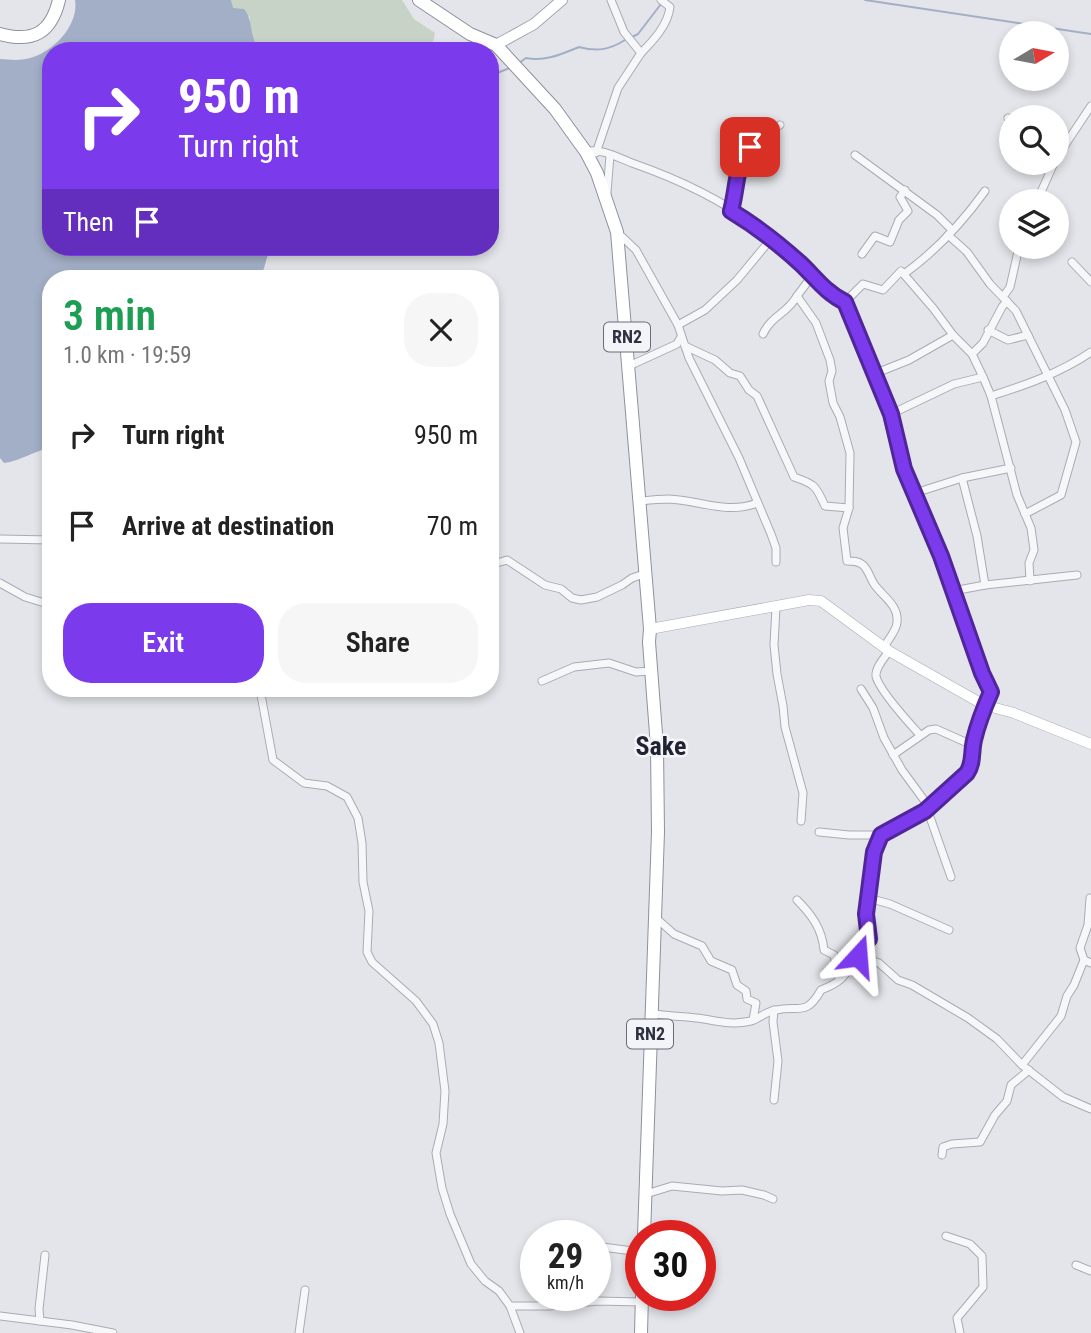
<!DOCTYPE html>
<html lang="en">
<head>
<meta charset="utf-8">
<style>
	:root { --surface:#fff; --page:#f6f6f6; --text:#222; --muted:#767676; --accent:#7c3aed }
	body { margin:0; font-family:"Roboto Condensed",sans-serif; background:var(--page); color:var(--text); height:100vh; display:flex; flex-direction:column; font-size:26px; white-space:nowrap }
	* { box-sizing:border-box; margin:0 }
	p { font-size:23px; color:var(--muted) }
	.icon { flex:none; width:38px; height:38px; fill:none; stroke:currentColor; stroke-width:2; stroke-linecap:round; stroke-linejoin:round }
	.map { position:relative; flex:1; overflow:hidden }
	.sheet { position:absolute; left:42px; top:270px; width:457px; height:427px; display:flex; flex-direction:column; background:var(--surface); border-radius:28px; box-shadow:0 4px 10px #0003 }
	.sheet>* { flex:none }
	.guide { position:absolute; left:42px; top:42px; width:457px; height:214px; border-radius:28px; box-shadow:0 4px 10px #0003; background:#7c3aed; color:#fff; overflow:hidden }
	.needle { width:46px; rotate:80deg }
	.buttons { position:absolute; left:999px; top:21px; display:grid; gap:14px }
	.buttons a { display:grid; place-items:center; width:70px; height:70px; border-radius:50%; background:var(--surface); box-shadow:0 4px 10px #0003; font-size:35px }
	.speed { position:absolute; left:520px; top:1220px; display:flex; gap:14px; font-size:35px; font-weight:700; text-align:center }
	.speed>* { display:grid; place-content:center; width:91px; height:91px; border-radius:50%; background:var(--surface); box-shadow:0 4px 10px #0003; line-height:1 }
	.speed small { font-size:18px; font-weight:400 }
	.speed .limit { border:10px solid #d22; background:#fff; color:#111 }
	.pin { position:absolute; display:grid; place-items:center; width:60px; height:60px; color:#fff; margin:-30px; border-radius:14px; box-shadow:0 4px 10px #0006 }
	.me { position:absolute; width:77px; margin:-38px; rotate:19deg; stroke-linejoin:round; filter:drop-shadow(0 0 5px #0008) }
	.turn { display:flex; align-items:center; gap:24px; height:147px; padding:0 21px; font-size:32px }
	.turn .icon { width:91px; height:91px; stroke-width:2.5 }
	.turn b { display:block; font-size:49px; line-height:60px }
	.then { display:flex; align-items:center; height:66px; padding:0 21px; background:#0003; gap:14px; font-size:26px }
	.round { display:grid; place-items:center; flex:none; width:74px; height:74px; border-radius:28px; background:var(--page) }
	.summary { display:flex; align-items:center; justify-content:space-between; height:119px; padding:0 21px }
	h1 { font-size:42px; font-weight:600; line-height:52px; color:#1e9e55 }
	.action { display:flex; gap:14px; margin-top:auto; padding:14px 21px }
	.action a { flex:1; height:80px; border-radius:28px; background:var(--accent); color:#fff; font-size:28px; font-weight:600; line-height:80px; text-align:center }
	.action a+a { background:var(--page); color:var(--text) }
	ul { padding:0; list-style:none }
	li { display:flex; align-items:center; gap:21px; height:91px; padding:0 21px }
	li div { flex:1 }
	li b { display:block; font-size:26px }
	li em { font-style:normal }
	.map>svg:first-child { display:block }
</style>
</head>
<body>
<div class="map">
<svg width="1091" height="1333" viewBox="0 0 1091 1333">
	<rect width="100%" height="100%" fill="#e4e5ea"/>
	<path fill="#c7d3c6" d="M231,0H402L414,19L435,33L431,51H286L282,46L256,44L250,32V17L232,8Z"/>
	<path fill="#a3afc6" d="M75,0H231L233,8L244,9C253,20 249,30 256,44L282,46L286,51H51V247H273L269,251L261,278H51V447C35,451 20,461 4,463L0,458V59C11,60 22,61 33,57C55,50 79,24 75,0Z"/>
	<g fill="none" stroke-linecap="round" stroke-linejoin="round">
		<g stroke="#a3afc6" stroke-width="2">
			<path d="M865,0L1091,34"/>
			<path d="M630,38L638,34L661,4"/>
			<path d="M519,63L526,58C544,62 562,54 579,47C597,52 609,50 625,40"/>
			<path d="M490,71L497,73L512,67"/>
		</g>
		<defs>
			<g id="street">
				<path d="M611,0L624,32L641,53C653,41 668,25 670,7L661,0"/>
				<path d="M1008,118L1012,121"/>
				<path d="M586,152C599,147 619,158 632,163C675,178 719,198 756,226C771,237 787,251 801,264C816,277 827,293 845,302L891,414L904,469L941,556L982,673L991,692L984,705L972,745V766L961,780L925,811L881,835H849L819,832"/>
				<path d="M596,153L618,88L641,53"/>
				<path d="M855,155L937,215L952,230"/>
				<path d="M1057,157L1091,106"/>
				<path d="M607,193L610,155"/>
				<path d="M1037,201L1054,163"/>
				<path d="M731,211C733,204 736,196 737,189C737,184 735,178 736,172C741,151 761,135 780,125"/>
				<path d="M617,232L636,250L678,325L689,358L739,458L771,534L776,548V562"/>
				<path d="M948,235L967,252L990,284L1016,311L1065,410L1076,442L1061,495L1025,514"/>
				<path d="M862,254L875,236L890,242L899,220L908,211L900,197L905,190"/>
				<path d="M1072,262L1091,282"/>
				<path d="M904,274C936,251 962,223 985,191"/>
				<path d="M812,276L797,296L816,323L830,360L832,371L829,381L833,403L840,417L850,453L849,508L843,528L847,561C853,561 858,561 863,565C869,571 870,578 874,584C882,596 899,605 897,622C897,630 888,640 884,647"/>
				<path d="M1003,297L1010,287L1019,247"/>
				<path d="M845,302L863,284L883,290L901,271L933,308L953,335L972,354L983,377L991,396L1017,495L1031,528L1034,550L1029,563L1030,581"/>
				<path d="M678,325L705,310L737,280L771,239"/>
				<path d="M988,330L1008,340L1028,335"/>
				<path d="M763,334C772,315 787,314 797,296"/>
				<path d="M685,346L715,360L730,373L740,376L749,390L757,396L794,477C815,484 816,486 825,506L849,508"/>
				<path d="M972,354L983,343L1002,307L1007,301"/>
				<path d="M629,366L677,344L681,337"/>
				<path d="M874,374L909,360L953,335"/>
				<path d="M991,396C1026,385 1060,373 1091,352"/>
				<path d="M891,414L954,384L983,377"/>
				<path d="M962,478L977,536L985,585"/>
				<path d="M915,493L962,478L1011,468"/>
				<path d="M639,504L641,501C650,500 660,499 669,499C698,500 728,515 757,503"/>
				<path d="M0,539L51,540"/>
				<path d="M490,565L507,560L545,585L561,589L572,598L581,600L597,597L622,585L632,578L644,574"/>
				<path d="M0,583L25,597L51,605"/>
				<path d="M953,591L985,585L1077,575"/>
				<path d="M776,607L774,645L777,674L783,706L785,727L803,793L801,821"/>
				<path d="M889,651C885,657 875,668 876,676C878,689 910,724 920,735"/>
				<path d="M542,681L574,667L609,663L636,672L651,671"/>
				<path d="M262,688L261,695L273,760L304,783L327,786L347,797L358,818L362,843L363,882L369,911L367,952L372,962L416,1001L433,1024L439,1043L445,1091L443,1124L436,1153L442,1188L450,1214L471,1264L485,1281L499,1291L510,1306H549L597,1301L642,1302"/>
				<path d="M861,689L873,708L884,738L902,770L924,800L951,877"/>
				<path d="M893,755L929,730L936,729L972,745"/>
				<path d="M881,835L874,852L868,898L890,904L949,930"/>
				<path d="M1090,898L1088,925L1080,948L1084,960L1091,963"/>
				<path d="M797,900C812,915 822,929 824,950L834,955L839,979"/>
				<path d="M656,918L674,934L702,946L711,961L732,970L737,985L746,991L747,999L756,1003L753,1020"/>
				<path d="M858,956L861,947L869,939L866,914L868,898"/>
				<path d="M774,1010L773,1022L778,1061L774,1100"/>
				<path d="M650,1013C668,1017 686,1016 704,1019C721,1022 734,1025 751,1021C760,1018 767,1011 776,1010C799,1005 806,1017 821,990C844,981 845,975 858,956L879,963L898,980L912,985L968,1018L997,1039L1022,1065L1063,1097L1091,1109"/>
				<path d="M1022,1065L1061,1016L1067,996L1074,985L1084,960"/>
				<path d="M942,1155L943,1147L952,1144L980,1142L995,1115L1007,1101L1011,1085L1029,1070"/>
				<path d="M646,1194L672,1186L722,1191L742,1190L764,1195L773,1199"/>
				<path d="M946,1236L970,1244L982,1256L983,1287L957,1318L960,1333"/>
				<path d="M595,1246L640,1252"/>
				<path d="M1076,1265L1091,1271"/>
				<path d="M510,1306L520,1333"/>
				<path d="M0,1316L72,1325L113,1333"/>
				<path d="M40,1321L39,1309L45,1255"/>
				<path d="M299,1333L305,1290"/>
			</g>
			<path id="secondary" d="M650,629L809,600L821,601L889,651L984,705L1014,713L1091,744"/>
			<path id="primary" d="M496,45L534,24L562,0"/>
			<g id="highway">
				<path d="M419,0L470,34L496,45L555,109L586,152L597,173L617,232L650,629L649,642L657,747L658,832L644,1236"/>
				<path d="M0,34C33,43 51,33 59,0"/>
				<path d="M641,1333L642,1295"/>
			</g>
		</defs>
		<use href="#street" stroke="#a9abb4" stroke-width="9"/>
		<use href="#secondary" stroke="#a9abb4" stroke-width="11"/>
		<use href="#primary" stroke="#a4a8b5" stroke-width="12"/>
		<use href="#highway" stroke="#8d919f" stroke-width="14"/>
		<use href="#street" stroke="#f6f7f9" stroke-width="7"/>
		<use href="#secondary" stroke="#fff" stroke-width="10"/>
		<use href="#primary" stroke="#fff" stroke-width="10"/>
		<use href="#highway" stroke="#fff" stroke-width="12"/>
	</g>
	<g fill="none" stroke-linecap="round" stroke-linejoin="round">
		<defs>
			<path id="route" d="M750,147C734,172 738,184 731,211C756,226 779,244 800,263C815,277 826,293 845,302L891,414L904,469L941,556L982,673L991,692C984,708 978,723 974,740C971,753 974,762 967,773L925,811L881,835L874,852L866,914L869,939L860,947L858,956"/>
		</defs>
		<use href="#route" stroke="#51269a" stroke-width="18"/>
		<use href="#route" stroke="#7c3aed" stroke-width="12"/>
	</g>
	<g text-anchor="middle" stroke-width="5" stroke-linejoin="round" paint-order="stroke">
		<g fill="#f3f4f8" stroke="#686c78" stroke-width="2">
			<rect x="604" y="322.5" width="46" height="29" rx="5"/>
			<rect x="627" y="1019.5" width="46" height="29" rx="5"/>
		</g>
		<g font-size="18" font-weight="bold" fill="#2d3141">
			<text x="627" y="343">RN2</text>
			<text x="650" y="1040">RN2</text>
		</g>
		<g font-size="26" font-weight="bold" fill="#1f2332" stroke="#f3f4f8">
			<text x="661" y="755">Sake</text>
		</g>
	</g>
</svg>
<div class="buttons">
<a><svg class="needle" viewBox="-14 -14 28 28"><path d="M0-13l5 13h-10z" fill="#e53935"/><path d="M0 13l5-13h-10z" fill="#767676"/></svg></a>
<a><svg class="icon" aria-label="search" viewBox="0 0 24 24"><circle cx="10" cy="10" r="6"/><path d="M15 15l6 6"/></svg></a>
<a><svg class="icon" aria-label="layers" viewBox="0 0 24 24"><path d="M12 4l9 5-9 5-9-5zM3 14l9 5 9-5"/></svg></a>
</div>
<div class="speed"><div>29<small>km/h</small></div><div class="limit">30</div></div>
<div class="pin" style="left:750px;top:147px;background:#d93025"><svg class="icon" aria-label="arrive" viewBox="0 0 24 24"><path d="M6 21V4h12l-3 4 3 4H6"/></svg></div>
<svg class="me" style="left:858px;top:956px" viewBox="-20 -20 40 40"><path d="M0-17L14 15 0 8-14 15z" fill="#7c3aed" stroke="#fff" stroke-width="4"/></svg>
<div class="guide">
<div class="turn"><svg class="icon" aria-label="right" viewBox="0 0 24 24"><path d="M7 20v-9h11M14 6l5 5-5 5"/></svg><div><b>950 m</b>Turn right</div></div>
<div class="then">Then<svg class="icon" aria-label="arrive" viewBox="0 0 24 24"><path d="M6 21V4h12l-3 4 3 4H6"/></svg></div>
</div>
<section class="sheet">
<div class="summary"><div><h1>3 min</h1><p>1.0 km · 19:59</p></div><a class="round"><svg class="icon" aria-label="close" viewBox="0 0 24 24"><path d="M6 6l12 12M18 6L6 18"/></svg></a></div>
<ul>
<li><svg class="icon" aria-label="right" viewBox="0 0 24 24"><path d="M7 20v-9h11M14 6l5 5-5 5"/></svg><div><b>Turn right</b></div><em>950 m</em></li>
<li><svg class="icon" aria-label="arrive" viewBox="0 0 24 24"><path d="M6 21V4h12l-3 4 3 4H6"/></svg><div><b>Arrive at destination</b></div><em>70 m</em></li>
</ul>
<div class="action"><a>Exit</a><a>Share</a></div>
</section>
</div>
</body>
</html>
